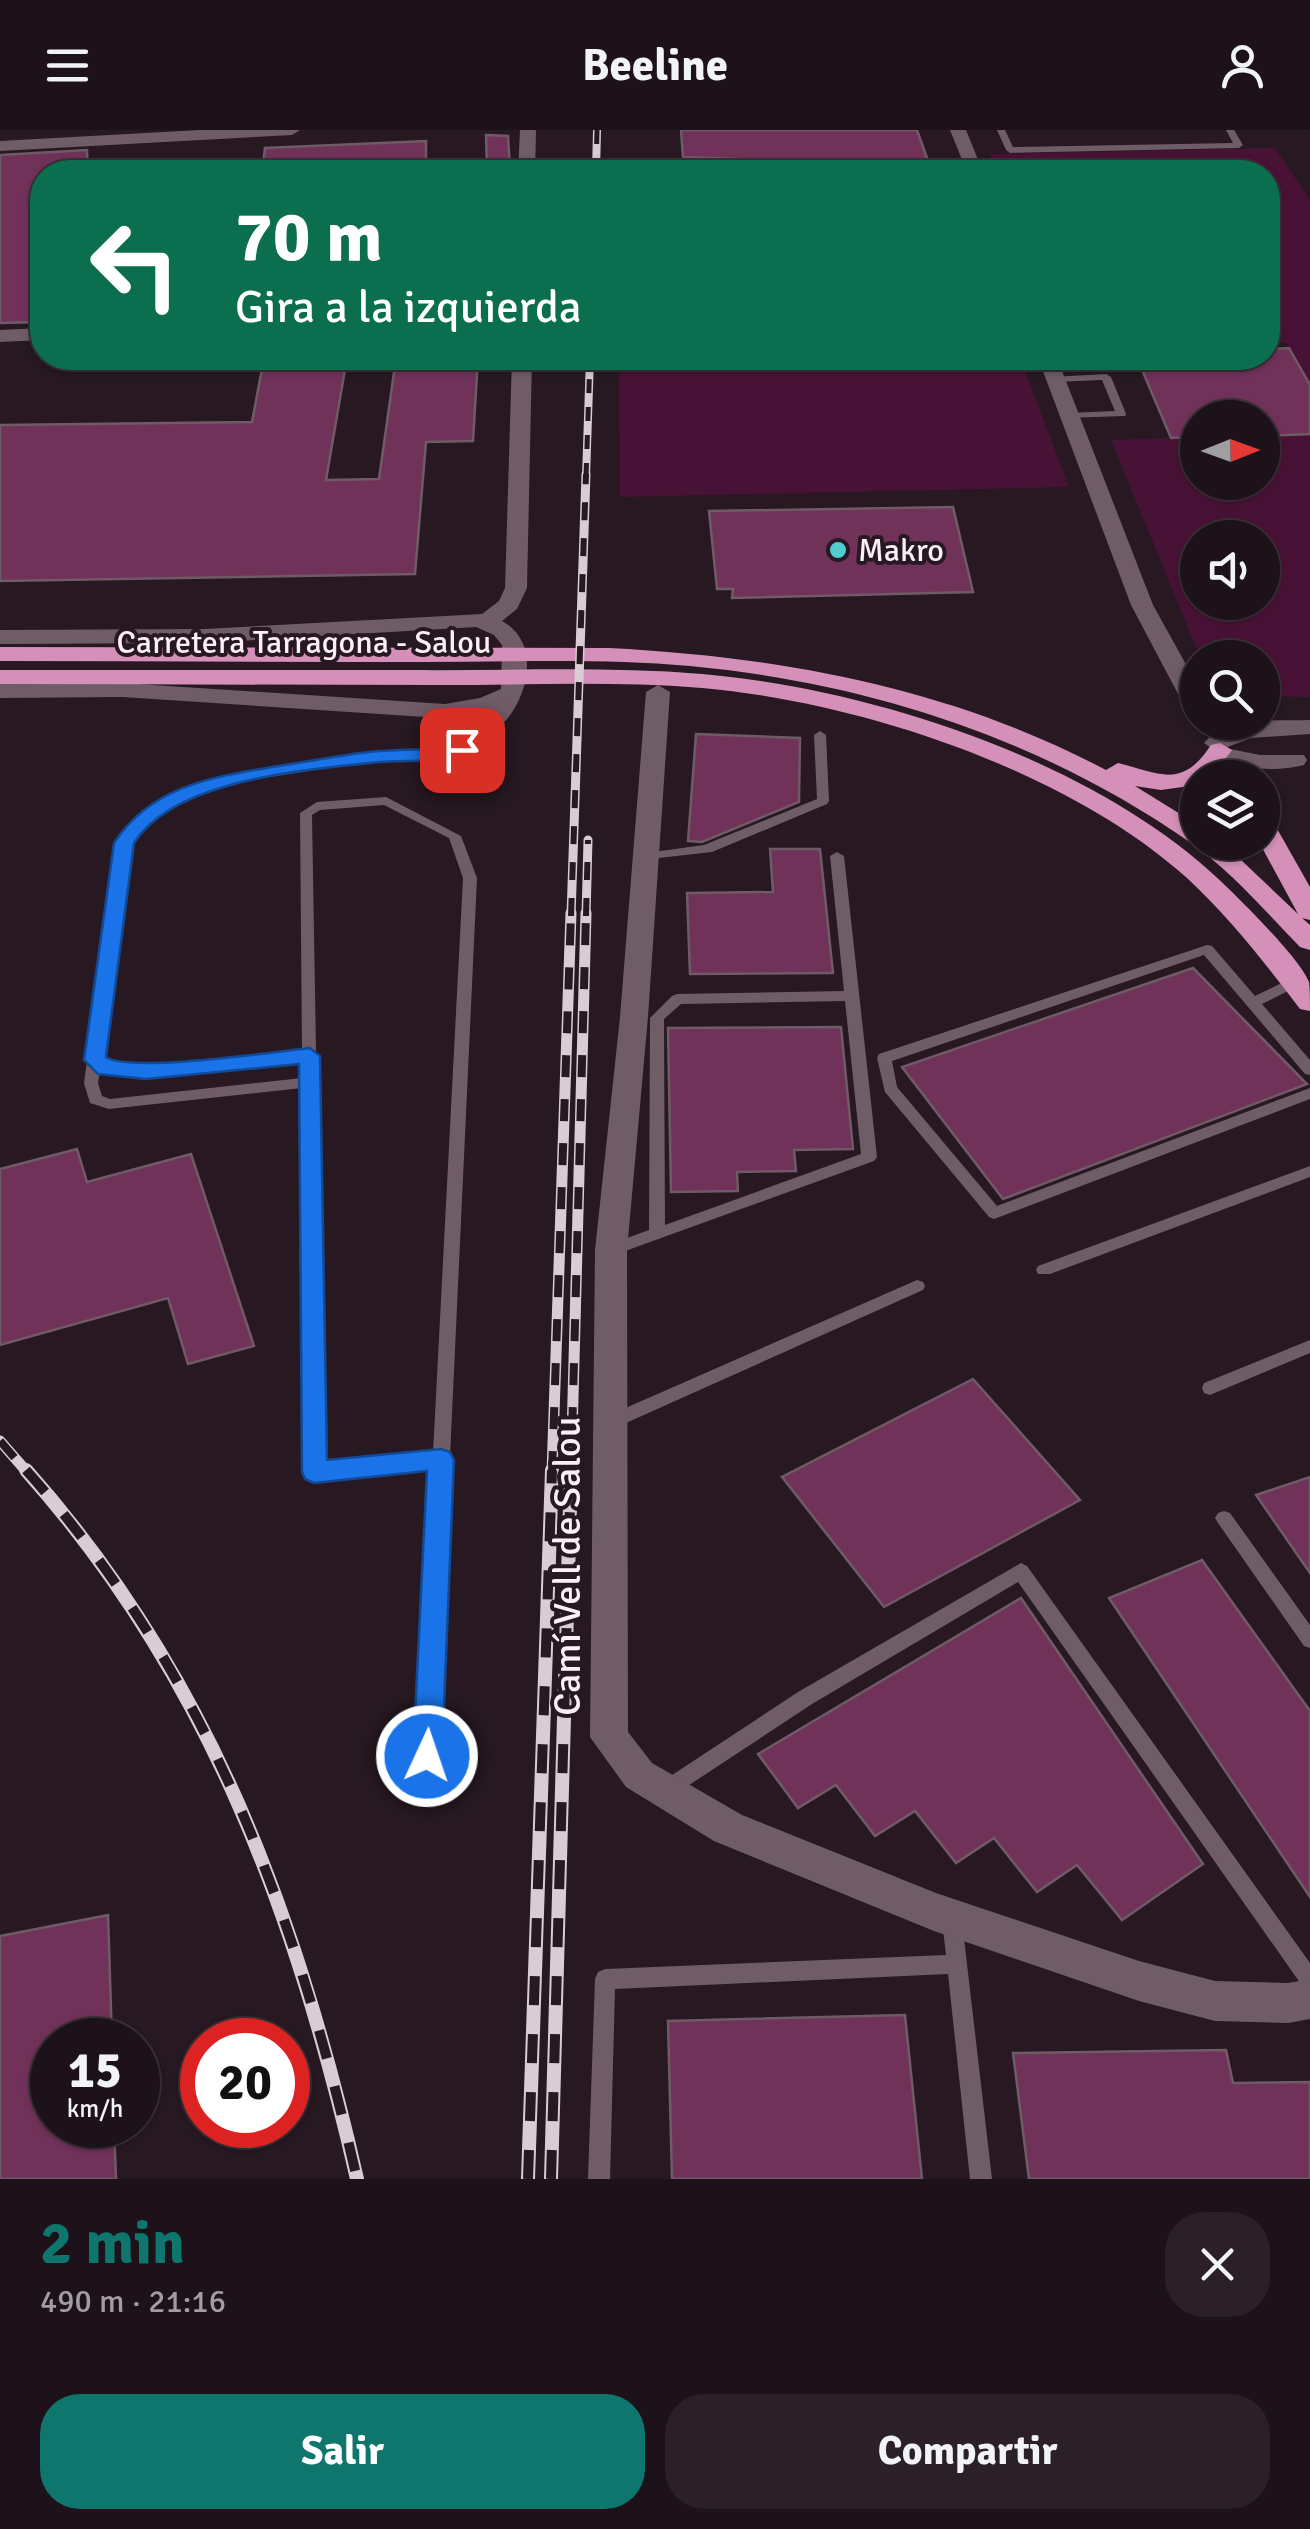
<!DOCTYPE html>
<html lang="es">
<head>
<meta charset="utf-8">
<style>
	:root { --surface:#1d1219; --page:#2a2026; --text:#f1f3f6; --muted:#a09ea2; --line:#3b3238; --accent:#0f766e }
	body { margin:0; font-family:Signika,sans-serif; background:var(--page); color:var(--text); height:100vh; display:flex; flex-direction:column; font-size:38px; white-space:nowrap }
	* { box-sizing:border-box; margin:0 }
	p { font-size:32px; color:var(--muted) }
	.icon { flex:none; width:55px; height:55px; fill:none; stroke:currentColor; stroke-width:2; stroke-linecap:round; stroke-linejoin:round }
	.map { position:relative; height:2049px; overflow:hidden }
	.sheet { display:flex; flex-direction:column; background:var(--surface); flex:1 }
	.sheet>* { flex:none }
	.top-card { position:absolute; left:30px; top:30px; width:1250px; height:210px; border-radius:40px; box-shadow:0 2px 8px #0004,0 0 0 2px var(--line); background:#0b6e4f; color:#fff; overflow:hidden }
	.needle { width:65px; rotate:89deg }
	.fabs { position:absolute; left:1180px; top:270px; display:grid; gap:20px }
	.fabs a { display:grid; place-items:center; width:100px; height:100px; border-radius:50%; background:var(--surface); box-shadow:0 2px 8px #0004,0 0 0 2px var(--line); font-size:50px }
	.speed { position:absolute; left:30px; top:1888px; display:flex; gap:20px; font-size:50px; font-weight:700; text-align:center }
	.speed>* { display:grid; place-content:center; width:130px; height:130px; border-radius:50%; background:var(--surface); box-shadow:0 2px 8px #0004,0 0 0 2px var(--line); line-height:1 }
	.speed small { font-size:25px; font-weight:400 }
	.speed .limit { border:15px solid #d22; background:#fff; color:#111 }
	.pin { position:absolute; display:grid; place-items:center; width:85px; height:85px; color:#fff; margin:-42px; border-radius:20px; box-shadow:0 5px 15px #0006 }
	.me { position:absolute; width:110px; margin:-55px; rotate:3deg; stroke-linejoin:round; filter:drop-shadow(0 0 8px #0008) }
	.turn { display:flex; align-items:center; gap:35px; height:210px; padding:0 40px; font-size:45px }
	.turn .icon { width:130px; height:130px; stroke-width:2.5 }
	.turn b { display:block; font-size:70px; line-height:85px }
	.round { display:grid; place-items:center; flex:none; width:105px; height:105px; border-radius:40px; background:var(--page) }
	.head { display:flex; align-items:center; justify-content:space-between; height:170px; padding:0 40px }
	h1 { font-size:60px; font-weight:700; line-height:75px; color:var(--accent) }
	.primary-button { display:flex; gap:20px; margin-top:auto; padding:20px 40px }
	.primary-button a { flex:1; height:115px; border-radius:40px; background:var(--accent); color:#fff; font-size:40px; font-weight:700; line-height:115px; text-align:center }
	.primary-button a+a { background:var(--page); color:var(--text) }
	header { display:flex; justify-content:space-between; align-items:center; height:130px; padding:0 40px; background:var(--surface); font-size:45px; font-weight:700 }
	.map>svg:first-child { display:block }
</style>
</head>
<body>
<header><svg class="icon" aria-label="menu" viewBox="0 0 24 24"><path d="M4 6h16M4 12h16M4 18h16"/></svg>Beeline<svg class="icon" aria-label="person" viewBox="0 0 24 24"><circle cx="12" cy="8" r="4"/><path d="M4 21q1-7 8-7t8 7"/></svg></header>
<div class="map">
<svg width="1310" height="2049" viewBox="0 0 1310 2049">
	<rect width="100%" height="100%" fill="#271821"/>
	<g fill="#481236" fill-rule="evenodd">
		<path d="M1275,18L1310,70V255L1287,213H1268V42H998L990,24Z"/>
		<path d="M619,228H1020L1069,357L620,367Z"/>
		<path d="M1310,304V567L1263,566L1262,528L1200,527L1111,310L1197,307L1198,352H1262L1263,306ZM1198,408H1262V472H1198Z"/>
	</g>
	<g fill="#71325a" stroke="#6f5b66" stroke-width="2.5">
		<path d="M681,0H917L932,42H739L736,29L683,27Z"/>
		<path d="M486,5L508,6L510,38L487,39Z"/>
		<path d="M426,11V36L344,38L343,42H262L265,18Z"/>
		<path d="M87,20L88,42H42V192L0,193V25Z"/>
		<path d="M1289,218L1310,255V304L1262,306V288H1198V307L1171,308L1137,228H1268V219Z"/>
		<path d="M264,228H347L326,350L379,349L396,228H478L473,311L426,312L415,444L0,451V295L252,292Z"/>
		<path d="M953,377L973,462L732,468L733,459H717L709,381Z"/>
		<path d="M696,604L800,608L799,672L702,712L688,711Z"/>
		<path d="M770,719H820L833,843L690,844L687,763L773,762Z"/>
		<path d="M1193,838L1307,954L1003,1069L902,937Z"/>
		<path d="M841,897L853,1019L794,1020L796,1041L737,1042L738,1061L671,1062L668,898Z"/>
		<path d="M77,1019L87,1052L191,1024L254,1216L188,1234L168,1168L0,1215V1039Z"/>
		<path d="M973,1249L1080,1370L884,1477L782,1347Z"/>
		<path d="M1310,1347V1443L1256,1365Z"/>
		<path d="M1202,1430L1310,1581V1767L1109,1468Z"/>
		<path d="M1021,1468L1203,1734L1122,1790L1077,1735L1037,1762L994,1708L956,1733L915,1681L875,1706L836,1655L798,1678L758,1624Z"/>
		<path d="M108,1785L112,1910H52V1995H114L116,2049H0V1806Z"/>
		<path d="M905,1885L922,2049H672L668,1891Z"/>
		<path d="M1226,1920L1233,1953L1310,1952V2049H1029L1013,1923Z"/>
	</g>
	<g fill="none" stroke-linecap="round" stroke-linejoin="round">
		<g fill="#6f5c67" fill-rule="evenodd">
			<path d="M997,0H1005L1013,17L1233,13L1226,0H1234L1243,15L1239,18L1010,23L1006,20Z"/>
			<path d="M1106,244L1111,247L1126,284L1125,286L1065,288V284L1069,283L1115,281L1102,250L1055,252L1050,249L1051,247Z"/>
			<path d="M472,599L478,603L466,623L456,629L373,631L218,655L185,666L158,684L140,699L130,713L102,928C124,946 266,925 302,922L300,683L317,672L386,667L461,706L477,748L436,1627L434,1633L427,1636L420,1633L418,1627L432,1337L315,1349L309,1347L306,1342L302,958L109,979L90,973L84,953L118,713L130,693L148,678L177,660L212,649L373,623L449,622L457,618L468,600ZM384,675L449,708L463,748L433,1323L323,1334L312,685L320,680ZM302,932V948L110,969L102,966L98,953L100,942L146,946Z"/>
			<path d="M820,601L826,605L829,671L827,674L712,722L641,730L639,727L641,724L646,723L704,715L817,669L814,605Z"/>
			<path d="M837,722L844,726L877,1027L874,1031L617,1124H605L603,1120L605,1116L649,1100L650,888L672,866L677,864L844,861L830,726ZM845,871L861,1024L665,1095L664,889L681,874Z"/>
			<path d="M1207,815L1212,816L1255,866L1290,849H1300L1302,852L1300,855L1262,874L1310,930V945L1305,944L1204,825L892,931L897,957L997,1076L1310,958V969L994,1089L989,1087L885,962L877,928L879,924Z"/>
			<path d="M1310,1036V1047L1050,1144H1038L1036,1140L1038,1136Z"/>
			<path d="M917,1150L923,1152L925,1156L923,1160L617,1297L611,1299L605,1297L603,1292L605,1287Z"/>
			<path d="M1310,1210V1223L1210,1265L1204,1263L1202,1258L1204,1253Z"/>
			<path d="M1224,1381L1230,1383L1310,1495V1518L1304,1516L1218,1393L1215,1388L1218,1383Z"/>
			<path d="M1021,1433L1027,1436L1310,1833V1860L1303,1857L1018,1452L812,1574L674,1665L667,1668L660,1665L657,1659L660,1653L798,1562Z"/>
			<path d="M952,1781L959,1784L962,1791L992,2049H970L948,1844L615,1859L610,2049H588L595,1849L598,1842L605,1839L946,1825L942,1791L945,1784Z"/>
		</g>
		<g fill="#6f5c67" fill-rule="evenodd">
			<path d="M200,0H300L292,5L0,21V11Z"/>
			<path d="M520,0H536L535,42H518Z"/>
			<path d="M950,0H966L983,42H967Z"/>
			<path d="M42,198V210L0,212V200Z"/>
			<path d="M512,228H532L527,458L517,479L502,491C557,520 511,620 463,608L455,595L440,588L122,567L0,568V554L122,553L445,574L480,568L501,559L502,515L494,505L476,497L205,513L0,514V500L205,499L482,484L499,471L505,458ZM484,582L477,590L471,584Z"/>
			<path d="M1038,228H1057L1153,475L1198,556V586L1186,579L1131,475Z"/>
			<path d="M658,555L670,562L648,887L627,1120L628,1602L652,1633L742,1685L936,1763L1139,1831L1215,1851L1288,1853L1310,1849V1889L1288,1893L1215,1891L1139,1871L934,1801L714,1711L626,1657L590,1607L595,1120L620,887L646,562Z"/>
			<path d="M1310,590V604L1251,608L1225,618L1260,625H1304L1307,630L1304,635C1274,643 1244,638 1214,630L1211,625L1214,620L1204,613C1227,586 1278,591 1310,590Z"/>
		</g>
		<g fill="#d490b8" fill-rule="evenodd">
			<path d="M0,517L609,518C783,527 951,558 1106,640L1118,633C1161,644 1182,659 1211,615L1220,613L1232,620L1211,648H1198L1197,655L1161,660L1135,656L1198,695V712H1222L1298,784L1259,712H1262V686L1271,688L1310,757V790L1302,788L1310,795V820L1300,817C1266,782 1231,741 1191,713C1042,609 870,553 690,536C602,528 513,532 424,532C283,532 141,531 0,531Z"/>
			<path d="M0,540C136,540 272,540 407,540C505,541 604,536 702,544C877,559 1104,634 1230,760C1249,779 1300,829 1309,852C1310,859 1310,873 1310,881L1300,879C1265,833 1229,787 1187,748C1067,640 860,572 702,558C614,551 525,555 438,555C292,555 146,554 0,554Z"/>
		</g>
		<defs>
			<g id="rail-far3">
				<path d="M596,42L597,0"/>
				<path d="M586,347L590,228"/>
			</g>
			<g id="rail-far2">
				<path d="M571,786L586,344"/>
				<path d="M586,786L588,710"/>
			</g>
			<g id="rail-far1">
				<path d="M0,1311L28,1343"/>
				<path d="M552,1343L571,783"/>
				<path d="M571,1343L586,783"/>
			</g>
			<g id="rail">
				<path d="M26,1340C209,1545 297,1785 357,2049"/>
				<path d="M528,2049L552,1340"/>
				<path d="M551,2049L571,1340"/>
			</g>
		</defs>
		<use href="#rail-far3" stroke="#d9cdd3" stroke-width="8"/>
		<use href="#rail-far2" stroke="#d9cdd3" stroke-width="9"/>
		<use href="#rail-far1" stroke="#d9cdd3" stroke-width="11"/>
		<use href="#rail" stroke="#d9cdd3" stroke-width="14"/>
		<use href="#rail-far3" stroke="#271821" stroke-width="5" stroke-dasharray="14" stroke-linecap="butt"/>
		<use href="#rail-far2" stroke="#271821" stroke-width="6" stroke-dasharray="18" stroke-linecap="butt"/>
		<use href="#rail-far1" stroke="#271821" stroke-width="8" stroke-dasharray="22" stroke-linecap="butt"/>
		<use href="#rail" stroke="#271821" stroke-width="10" stroke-dasharray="29" stroke-linecap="butt"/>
	</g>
	<path fill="#1a73e8" stroke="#114b97" stroke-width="2.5" d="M462,614L469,616V624C434,634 404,629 369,633C299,641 174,650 134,713L106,927C129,943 274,922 310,918L320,926L327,1330L441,1319L450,1322L454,1330L442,1626L437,1636L427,1640L417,1636L413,1626L427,1341L314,1353L305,1349L302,1342L299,934L146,949L98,944L84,930L114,713C153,653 219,646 284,635C313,631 341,625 369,622C401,618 430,622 462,614Z"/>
	<circle fill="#51ccd1" stroke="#271821" stroke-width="4" cx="838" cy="420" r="10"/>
	<g text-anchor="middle" stroke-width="8" stroke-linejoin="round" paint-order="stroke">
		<g font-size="32" fill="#fcf0f6" stroke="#271821" text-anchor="start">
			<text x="858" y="431">Makro</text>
		</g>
		<g font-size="32" fill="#fcf0f6" stroke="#271821">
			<text x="304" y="523">Carretera Tarragona - Salou</text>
		</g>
		<g font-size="38" fill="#fcf0f6" stroke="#271821">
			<text transform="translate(567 1436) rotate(-90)" y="13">Camí Vell de Salou</text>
		</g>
	</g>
</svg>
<div class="fabs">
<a><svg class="needle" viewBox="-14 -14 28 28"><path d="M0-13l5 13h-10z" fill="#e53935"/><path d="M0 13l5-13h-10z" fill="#a09ea2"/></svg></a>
<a><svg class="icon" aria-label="sound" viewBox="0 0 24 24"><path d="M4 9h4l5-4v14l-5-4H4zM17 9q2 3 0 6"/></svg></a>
<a><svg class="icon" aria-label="search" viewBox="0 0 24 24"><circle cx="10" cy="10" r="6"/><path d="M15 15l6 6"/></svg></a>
<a><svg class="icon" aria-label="layers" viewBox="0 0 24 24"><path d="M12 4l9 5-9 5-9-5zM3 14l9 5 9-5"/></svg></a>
</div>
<div class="speed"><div>15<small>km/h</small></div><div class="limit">20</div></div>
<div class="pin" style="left:462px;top:620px;background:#d93025"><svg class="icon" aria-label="arrive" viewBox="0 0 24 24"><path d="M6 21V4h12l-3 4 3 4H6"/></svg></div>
<svg class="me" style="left:427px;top:1626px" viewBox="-20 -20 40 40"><circle r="17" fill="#1a73e8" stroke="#fff" stroke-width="3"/><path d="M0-11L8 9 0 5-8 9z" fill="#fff"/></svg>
<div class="top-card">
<div class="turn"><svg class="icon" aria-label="left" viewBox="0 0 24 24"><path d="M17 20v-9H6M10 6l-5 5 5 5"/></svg><div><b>70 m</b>Gira a la izquierda</div></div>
</div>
</div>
<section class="sheet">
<div class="head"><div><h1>2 min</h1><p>490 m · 21:16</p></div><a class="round"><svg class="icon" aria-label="close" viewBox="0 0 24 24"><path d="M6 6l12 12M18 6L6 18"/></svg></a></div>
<div class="primary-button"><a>Salir</a><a>Compartir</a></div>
</section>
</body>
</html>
